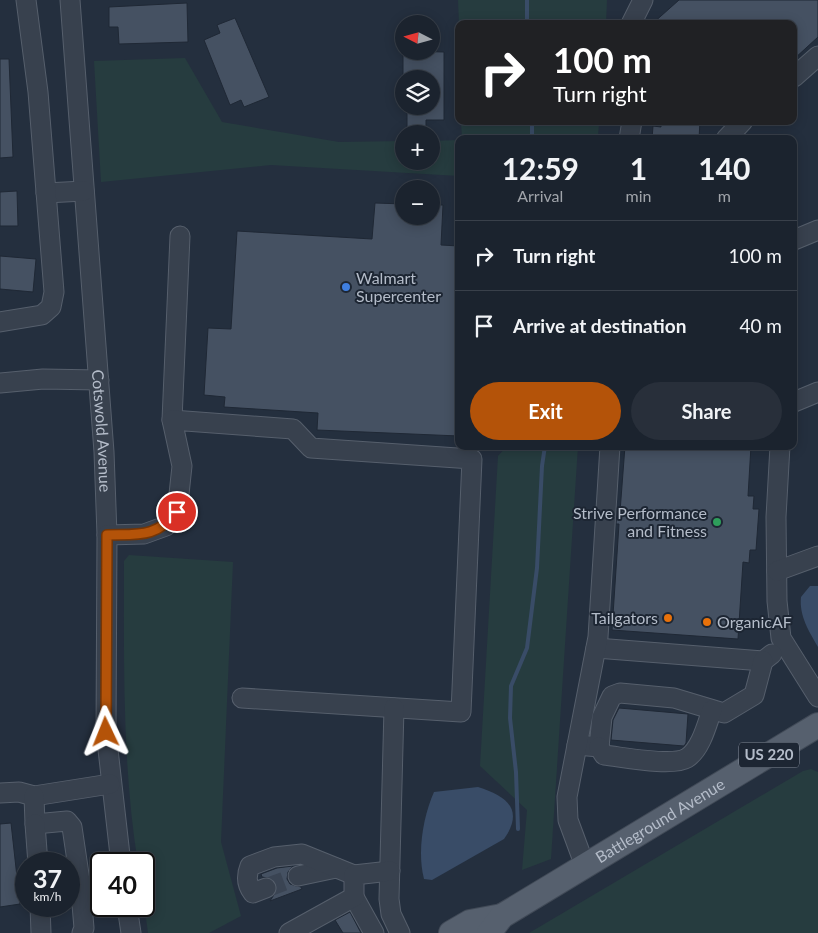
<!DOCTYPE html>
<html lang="en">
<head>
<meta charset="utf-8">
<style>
	:root { --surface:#1b232e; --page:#282f3a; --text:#f1f3f6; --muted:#a0a4aa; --line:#39404a; --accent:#b45309 }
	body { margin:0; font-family:Lato,sans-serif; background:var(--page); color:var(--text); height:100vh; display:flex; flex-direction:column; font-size:19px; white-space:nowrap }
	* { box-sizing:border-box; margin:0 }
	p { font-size:16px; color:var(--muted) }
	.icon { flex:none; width:28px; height:28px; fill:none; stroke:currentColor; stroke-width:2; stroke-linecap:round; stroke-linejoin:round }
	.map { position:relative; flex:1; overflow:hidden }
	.sheet { position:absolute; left:455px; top:135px; width:342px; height:315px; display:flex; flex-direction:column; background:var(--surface); border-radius:10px; box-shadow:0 2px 12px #0003,0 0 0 1px var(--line) }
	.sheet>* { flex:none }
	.top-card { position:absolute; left:455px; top:20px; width:342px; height:105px; border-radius:10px; box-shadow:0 2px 12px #0003,0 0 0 1px var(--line); background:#202124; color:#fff; overflow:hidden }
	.needle { width:32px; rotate:276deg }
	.buttons { position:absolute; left:395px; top:15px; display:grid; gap:10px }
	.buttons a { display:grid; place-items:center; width:45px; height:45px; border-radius:50%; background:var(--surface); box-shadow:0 2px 12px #0003,0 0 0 1px var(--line); font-size:25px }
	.speed { position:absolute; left:15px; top:852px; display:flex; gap:10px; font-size:25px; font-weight:700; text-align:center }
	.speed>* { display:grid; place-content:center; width:65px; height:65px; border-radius:50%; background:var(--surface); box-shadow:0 2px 12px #0003,0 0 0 1px var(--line); line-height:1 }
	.speed small { font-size:12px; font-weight:400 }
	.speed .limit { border:2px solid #111; border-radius:8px; background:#fff; color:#111 }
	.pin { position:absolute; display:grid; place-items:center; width:42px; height:42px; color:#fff; margin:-21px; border:2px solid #fff; border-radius:50%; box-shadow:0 1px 5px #0007 }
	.me { position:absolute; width:55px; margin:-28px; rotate:358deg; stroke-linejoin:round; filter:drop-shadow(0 0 4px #0008) }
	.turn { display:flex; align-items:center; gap:18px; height:105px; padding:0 15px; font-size:22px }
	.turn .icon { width:65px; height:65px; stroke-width:2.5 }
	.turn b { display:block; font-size:35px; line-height:42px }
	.eta { display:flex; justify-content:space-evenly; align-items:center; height:85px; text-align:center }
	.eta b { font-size:30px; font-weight:700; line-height:35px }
	.action { display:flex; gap:10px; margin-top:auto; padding:10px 15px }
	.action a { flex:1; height:58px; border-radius:30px; background:var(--accent); color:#fff; font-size:20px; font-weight:700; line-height:58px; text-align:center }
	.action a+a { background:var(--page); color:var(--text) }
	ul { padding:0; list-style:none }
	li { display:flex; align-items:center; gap:15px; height:70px; padding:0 15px; border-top:1px solid var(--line) }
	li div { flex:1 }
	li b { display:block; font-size:19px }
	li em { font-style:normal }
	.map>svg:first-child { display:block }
</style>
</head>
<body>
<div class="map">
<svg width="818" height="933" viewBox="0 0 818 933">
	<rect width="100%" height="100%" fill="#242f3e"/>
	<g fill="#263c3f">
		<path d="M458,0H607L606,24H459Z"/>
		<path d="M185,58L222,122L339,142L404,141V161H431V141L459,140V176L271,165L101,182L94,61Z"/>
		<path d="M461,121H599L598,139H462Z"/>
		<path d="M507,446H578L551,859L522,870L527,810L480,766L498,456Z"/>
		<path d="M129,555L233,562L221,842L241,916L209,933H148L144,903V864H138C122,764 124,662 124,561Z"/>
		<path d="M811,769L818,772V933H529L803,771Z"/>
	</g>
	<g fill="#394c67">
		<path d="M810,586H818V647C809,631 799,616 801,597Z"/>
		<path d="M478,787C506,796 525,809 504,839L432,880L424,879C417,852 423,817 434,792Z"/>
	</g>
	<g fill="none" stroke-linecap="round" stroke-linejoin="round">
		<g stroke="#394c67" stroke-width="4">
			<path d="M527,24V0"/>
			<path d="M532,121V139"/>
			<path d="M518,829L516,772L510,718L511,686L527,648L537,568L542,466L545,446"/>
		</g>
	</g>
	<g fill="#455162" stroke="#1f2835">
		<path d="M679,0H818V37L794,59V24H652Z"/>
		<path d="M187,3L188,42L119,44L118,27H109V7Z"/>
		<path d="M235,18L269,97L244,107L241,100L230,105L204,40L220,33L217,25Z"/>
		<path d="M403,51L444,52V120H426V129H407V106H431V79H403Z"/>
		<path d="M0,59H9L13,157L0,158Z"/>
		<path d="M661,121H700L699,139H652L653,126L661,127Z"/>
		<path d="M17,191L18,226H0V192Z"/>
		<path d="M375,203L404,204V216H431V205H443L441,245L459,246V436L317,430L318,413L224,407L225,397L204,395L208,328L231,329L237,231L372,239Z"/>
		<path d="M0,256L36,259L33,292L0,289Z"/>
		<path d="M625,446H751L748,496H754L753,509H759L756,550H750L749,563L743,562L738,639L612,630L619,524H616L617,511L620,512Z"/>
		<path d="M619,708L688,714L686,743L684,746L611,740L613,720Z"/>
		<path d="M11,823L20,904L0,907V824Z"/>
		<path d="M293,866L288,872L287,879L290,884L301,887L302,889L270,901L277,890V884L273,879L262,877L261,874L277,868Z"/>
		<path d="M350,912L361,933H343L335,920Z"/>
	</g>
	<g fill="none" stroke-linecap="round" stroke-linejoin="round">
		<path stroke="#3a4453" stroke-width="19" stroke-dasharray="19 9" stroke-linecap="butt" d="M266,888L298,876"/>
		<defs>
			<g id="minor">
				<path id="s1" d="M70,0L104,452L107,535L106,732L121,864"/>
				<path d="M631,24L643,0"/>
				<path d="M794,77L818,56"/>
				<path d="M629,139L632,121"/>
				<path d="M726,139L743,121"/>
				<path d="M46,193L84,191"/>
				<path d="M794,240L818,230"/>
				<path d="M0,322L42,315L51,307L54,292L38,92L26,0"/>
				<path d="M0,383L43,379L99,380"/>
				<path d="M794,402L818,392"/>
				<path d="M172,420L180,236"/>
				<path d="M780,446L776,517L777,601L781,638L818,697"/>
				<path d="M107,535L144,534L166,526L177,513L182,466L172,420L293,429L311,448L472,459L461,712L242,698"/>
				<path d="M777,571L818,556"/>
				<path d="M596,648L763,661L772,654"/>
				<path d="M394,708L389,899L391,914L400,933"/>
				<path d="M577,745L599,747L602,717L612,696L620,693L674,698L724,713L754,695L763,661"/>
				<path d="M599,747L604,755C623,757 672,767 687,758C701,749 707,724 712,710"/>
				<path d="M0,793L19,792L34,796L110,784"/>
				<path d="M34,796L35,824L67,821L72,827L80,881L84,928L82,933"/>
				<path d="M35,824L38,864"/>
				<path d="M585,866L568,820L567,797L598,637L610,446"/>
				<path d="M298,876L336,868"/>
				<path d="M266,888L253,893C246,884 246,876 250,866L274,857L302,854L354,875"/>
				<path d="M354,897L374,933"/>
				<path d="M40,906L41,933"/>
				<path d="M127,906L131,933"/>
				<path d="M289,933L354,897V875L390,871"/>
			</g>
			<g id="major">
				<path d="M451,933L470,922L502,916"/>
				<path id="s2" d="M489,933L502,916L818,725"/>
			</g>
		</defs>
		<use href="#minor" stroke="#565f6c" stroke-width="21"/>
		<use href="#major" stroke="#414a57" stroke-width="26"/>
		<use href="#minor" stroke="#38414e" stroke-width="19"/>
		<use href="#major" stroke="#56606e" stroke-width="24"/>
	</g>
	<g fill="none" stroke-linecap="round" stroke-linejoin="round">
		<defs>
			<path id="route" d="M106,732L107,535C138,534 156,538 177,512"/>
		</defs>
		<use href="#route" stroke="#753606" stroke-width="12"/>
		<use href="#route" stroke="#b45309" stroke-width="9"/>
	</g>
	<circle fill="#3f7fe0" stroke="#1d2633" stroke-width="2" cx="346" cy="287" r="5"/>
	<circle fill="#2e9e5b" stroke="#1d2633" stroke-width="2" cx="717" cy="522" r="5"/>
	<g fill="#e8710a" stroke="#1d2633" stroke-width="2">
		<circle cx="668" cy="618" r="5"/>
		<circle cx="707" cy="622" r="5"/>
	</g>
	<g text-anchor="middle" stroke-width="4" stroke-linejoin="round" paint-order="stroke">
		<rect fill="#1d2633" stroke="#878f9c" stroke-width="1" x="739" y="742.5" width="60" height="25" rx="4"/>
		<g font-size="15" font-weight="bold" fill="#b4bcc9">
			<text x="769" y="760">US 220</text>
		</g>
		<g font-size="16" fill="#b4bcc9" stroke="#1d2633" text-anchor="start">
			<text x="356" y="284">Walmart<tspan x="356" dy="18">Supercenter</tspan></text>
			<text x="707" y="519" text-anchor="end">Strive Performance<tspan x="707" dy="18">and Fitness</tspan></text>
			<text x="658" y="624" text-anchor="end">Tailgators</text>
			<text x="717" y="628">OrganicAF</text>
		</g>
		<g font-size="16" fill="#b4bcc9" stroke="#1d2633">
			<text dy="6" stroke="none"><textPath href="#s1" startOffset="432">Cotswold Avenue</textPath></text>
			<text dy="6" stroke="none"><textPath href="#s2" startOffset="206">Battleground Avenue</textPath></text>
		</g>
	</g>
</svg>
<div class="buttons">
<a><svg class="needle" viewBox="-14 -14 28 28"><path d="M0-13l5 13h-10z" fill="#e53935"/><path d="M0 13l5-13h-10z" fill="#a0a4aa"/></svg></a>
<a><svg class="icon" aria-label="layers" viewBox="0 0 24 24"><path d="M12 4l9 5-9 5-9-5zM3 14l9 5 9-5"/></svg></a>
<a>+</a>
<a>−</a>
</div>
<div class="speed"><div>37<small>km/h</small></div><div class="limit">40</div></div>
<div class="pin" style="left:177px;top:512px;background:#d93025"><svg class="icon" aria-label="arrive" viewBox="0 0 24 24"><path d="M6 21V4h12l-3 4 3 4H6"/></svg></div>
<svg class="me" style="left:106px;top:732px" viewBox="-20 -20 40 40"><path d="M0-17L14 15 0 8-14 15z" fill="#b45309" stroke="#fff" stroke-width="4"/></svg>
<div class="top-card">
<div class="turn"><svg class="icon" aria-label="right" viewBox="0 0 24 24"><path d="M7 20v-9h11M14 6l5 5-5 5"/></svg><div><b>100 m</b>Turn right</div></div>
</div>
<section class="sheet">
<div class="eta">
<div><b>12:59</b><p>Arrival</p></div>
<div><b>1</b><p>min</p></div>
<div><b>140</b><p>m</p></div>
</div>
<ul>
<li><svg class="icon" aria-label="right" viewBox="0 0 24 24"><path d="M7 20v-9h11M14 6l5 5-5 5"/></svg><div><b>Turn right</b></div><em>100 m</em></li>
<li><svg class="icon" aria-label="arrive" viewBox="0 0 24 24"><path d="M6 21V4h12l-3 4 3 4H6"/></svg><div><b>Arrive at destination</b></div><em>40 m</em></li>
</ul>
<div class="action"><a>Exit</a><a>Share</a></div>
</section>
</div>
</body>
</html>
